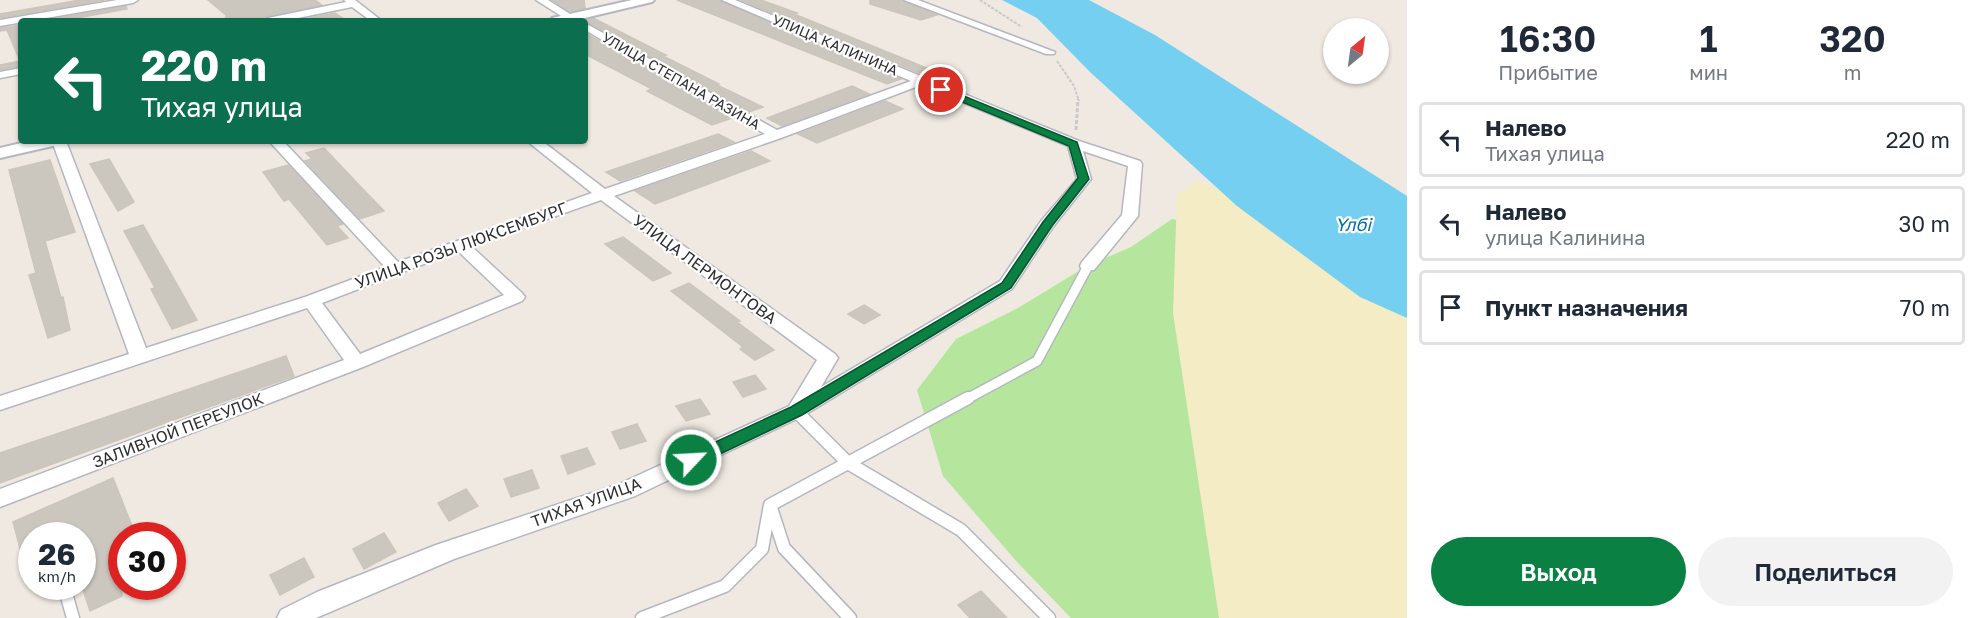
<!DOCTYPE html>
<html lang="ru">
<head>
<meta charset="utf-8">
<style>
	:root { --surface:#fff; --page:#f2f2f3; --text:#1f2937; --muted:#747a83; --line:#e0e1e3; --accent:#0b8043 }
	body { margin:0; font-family:"Golos Text",sans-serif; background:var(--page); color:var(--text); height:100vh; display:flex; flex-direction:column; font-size:22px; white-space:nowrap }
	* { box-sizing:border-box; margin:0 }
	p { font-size:20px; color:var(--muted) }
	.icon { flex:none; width:33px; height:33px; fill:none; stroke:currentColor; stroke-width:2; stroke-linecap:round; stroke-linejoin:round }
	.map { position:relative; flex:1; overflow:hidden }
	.side { display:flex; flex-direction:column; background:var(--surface); width:570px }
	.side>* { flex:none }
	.banner { position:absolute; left:18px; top:18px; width:570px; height:126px; border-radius:6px; box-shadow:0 2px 4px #0004; background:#0b6e4f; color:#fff; overflow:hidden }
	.needle { width:39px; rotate:29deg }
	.controls { position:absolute; left:1323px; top:18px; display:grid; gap:12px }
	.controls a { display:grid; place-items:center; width:66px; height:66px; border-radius:50%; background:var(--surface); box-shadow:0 2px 4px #0004; font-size:30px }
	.speed { position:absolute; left:18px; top:522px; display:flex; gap:12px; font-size:30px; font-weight:700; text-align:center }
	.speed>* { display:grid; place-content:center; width:78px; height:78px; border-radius:50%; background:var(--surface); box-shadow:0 2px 4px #0004; line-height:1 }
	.speed small { font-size:15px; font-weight:400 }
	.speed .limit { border:9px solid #d22; background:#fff; color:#111 }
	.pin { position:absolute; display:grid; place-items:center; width:51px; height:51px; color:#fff; margin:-26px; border:3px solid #fff; border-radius:50%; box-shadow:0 2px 6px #0007 }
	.me { position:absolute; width:66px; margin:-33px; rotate:65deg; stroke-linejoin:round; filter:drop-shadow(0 0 4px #0008) }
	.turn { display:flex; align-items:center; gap:21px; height:126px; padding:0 24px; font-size:27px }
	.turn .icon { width:78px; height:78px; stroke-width:2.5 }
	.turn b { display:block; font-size:42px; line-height:51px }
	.eta { display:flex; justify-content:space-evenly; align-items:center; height:102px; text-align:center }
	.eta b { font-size:36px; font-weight:600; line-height:42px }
	.action { display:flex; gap:12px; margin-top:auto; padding:12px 24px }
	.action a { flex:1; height:69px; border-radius:36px; background:var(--accent); color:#fff; font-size:24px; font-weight:600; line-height:69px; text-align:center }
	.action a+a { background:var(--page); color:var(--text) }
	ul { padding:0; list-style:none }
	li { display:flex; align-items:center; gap:18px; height:75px; margin:0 12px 9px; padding:0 12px; border:3px solid var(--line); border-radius:6px }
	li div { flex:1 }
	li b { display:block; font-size:22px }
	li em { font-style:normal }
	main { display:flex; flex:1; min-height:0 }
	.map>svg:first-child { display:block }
</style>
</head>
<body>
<main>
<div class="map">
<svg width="1407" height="618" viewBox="0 0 1407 618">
	<rect width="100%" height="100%" fill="#efe9e1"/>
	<path fill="#b6e59e" d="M1172,219L1253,238L1407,618H1071L1017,562L943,476L917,390L956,339L1018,308L1087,266L1131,247Z"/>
	<path fill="#f3ecc5" d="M1197,181L1223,191L1407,293V618H1219L1173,313L1177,195Z"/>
	<path fill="#75cff0" d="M1002,0H1089L1155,35L1407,196V318L1360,297L1237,206L1090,72L1037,18Z"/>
	<g fill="#cbc7bf" stroke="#cbc5ba" stroke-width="1.5">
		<path d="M80,0H104L0,18V14Z"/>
		<path d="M208,0H315L322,5L268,16L261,21H226V15Z"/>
		<path d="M552,0H584L585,8L570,12Z"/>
		<path d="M677,0H720L901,79L887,84Z"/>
		<path d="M741,0H761L797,13L794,14L929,69L919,73Z"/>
		<path d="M870,0H902L937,15L921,20L870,4Z"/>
		<path d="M126,6L127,9L60,21H42Z"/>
		<path d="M335,13L347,21H294Z"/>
		<path d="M593,18L666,55L663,56L719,84L717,85L763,107L749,112L583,21Z"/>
		<path d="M21,25V66L0,70V65L20,61L7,30L0,31V28Z"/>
		<path d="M585,33L732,118L712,125L647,91L652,89L585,54Z"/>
		<path d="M852,86L869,94L782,126L767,118Z"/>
		<path d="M885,101L903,109L817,143L798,134Z"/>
		<path d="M718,134L734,142L620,181L606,172Z"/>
		<path d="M324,148L359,185L384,211L360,219L305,161L312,159L306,153Z"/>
		<path d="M751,151L770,161L655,204L635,191Z"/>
		<path d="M109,159L134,202L118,211L90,164Z"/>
		<path d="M50,160L75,232L45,241L61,298L63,297L70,330L48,338L29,275L36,273L9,170Z"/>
		<path d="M288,165L343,224L337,226L348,238L327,245L289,199L284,201L263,172Z"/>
		<path d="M143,225L170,272L197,320L172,329L151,289L155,288L124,231Z"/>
		<path d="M623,237L671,273L653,281L605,244Z"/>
		<path d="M689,283L740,321L737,322L774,350L755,360L740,349L743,347L671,291Z"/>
		<path d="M864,305L880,315L864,324L848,314Z"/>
		<path d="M286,356L294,376L0,483V453Z"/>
		<path d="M755,375L766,389L743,397L733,382Z"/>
		<path d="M700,399L710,414L686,421L676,406Z"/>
		<path d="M637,424L646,441L620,449L612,432Z"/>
		<path d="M587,448L595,464L568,474L561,456Z"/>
		<path d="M532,470L539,488L511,497L504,479Z"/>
		<path d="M113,478L136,536H122V596L90,611L82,587V536H32V570L26,571L13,522Z"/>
		<path d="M466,489L478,506L449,521L438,503Z"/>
		<path d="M384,533L396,552L364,569L353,549Z"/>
		<path d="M304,558L314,577L280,595L270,575Z"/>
		<path d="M981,591L1007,618H970L958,605Z"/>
	</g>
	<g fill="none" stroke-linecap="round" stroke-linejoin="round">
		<defs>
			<path id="service-far1" d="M965,400L1037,361L1088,266"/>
			<g id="service">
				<path d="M848,463L968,398"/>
				<path d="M848,463L961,530L1049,618"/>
				<path d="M771,508L784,548L850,618"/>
				<path d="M64,586L73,618"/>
				<path d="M642,618L725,586L762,549L770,505L848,463L796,411"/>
			</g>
			<g id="minor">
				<path d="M117,0H138L133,3L0,26V20Z"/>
				<path d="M344,0H355L382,21H371L352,7L283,21H263L268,18L346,2Z"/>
				<path d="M536,0H548L581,21H569Z"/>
				<path d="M722,0H735L1079,141L1140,161L1142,164L1138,216L1094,270H1082L1080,266L1082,262L1122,215L1128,166L1083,151L1091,179L1053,227L1012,289L803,416L635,496L454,559L316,618H277L281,610L317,592L436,545L619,484L789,406L817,360L601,200L471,246L522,293L525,297L522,301L363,367L0,507V489L344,360L307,308L0,410V396L129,354L52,141H66L146,348L305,297L385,267L269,141H283L398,262L592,193L527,141H542L605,189L765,134L585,30V23L777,130L911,81ZM921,85L1068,146L1077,179L1041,221L1000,281L821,387L838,358L835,354L614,196L781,138ZM458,251L504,295L360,354L322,303Z"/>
				<path d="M904,0H918L1055,52L1054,54H1046Z"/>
				<path d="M21,68V74L0,78V72Z"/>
			</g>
			<g id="tertiary">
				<path d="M632,0H654L652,2L572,21H550L552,18Z"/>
				<path d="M30,141H59L57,145L0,158V148Z"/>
			</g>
		</defs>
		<use href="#service-far1" stroke="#b4b7c1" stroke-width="12"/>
		<use href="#service" stroke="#b4b7c1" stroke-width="15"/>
		<use href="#minor" stroke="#b4b7c1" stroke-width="3"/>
		<use href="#tertiary" stroke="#b4b7c1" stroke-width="4"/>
		<g stroke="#c9c9c9" stroke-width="2" stroke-dasharray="3 1.5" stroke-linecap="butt">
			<path d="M980,0L1022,27"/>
			<path d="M1057,61L1074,86L1079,101"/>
		</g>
		<path stroke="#c9c9c9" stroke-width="3" stroke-dasharray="4 2" stroke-linecap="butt" d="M1076,130L1078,99"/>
		<use href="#service-far1" stroke="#fff" stroke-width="9"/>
		<use href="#service" stroke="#fff" stroke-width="12"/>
		<use href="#minor" fill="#fff" fill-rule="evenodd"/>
		<use href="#tertiary" fill="#fff" fill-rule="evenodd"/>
	</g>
	<path fill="#0b8043" stroke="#07532c" stroke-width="1.5" d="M938,88H944L1077,142L1089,179L1052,226L1011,288L802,415L697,465L691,466L685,465L682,460L685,456L791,407L1002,283L1043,222L1078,178L1069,146L938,92Z"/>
	<g text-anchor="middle" stroke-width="4.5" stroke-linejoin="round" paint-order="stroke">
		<g font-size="14" fill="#2e2e2e" stroke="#fff">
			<text transform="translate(835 45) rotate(23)" y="5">УЛИЦА КАЛИНИНА</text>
			<text transform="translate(681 81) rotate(30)" y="5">УЛИЦА СТЕПАНА РАЗИНА</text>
		</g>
		<g font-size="16" fill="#2e2e2e" stroke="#fff">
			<text transform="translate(461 245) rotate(-20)" y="6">УЛИЦА РОЗЫ ЛЮКСЕМБУРГ</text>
			<text transform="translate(705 269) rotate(36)" y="6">УЛИЦА ЛЕРМОНТОВА</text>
			<text transform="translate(178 430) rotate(-21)" y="6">ЗАЛИВНОЙ ПЕРЕУЛОК</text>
			<text transform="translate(586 502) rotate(-20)" y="6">ТИХАЯ УЛИЦА</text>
		</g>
		<g font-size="18" font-style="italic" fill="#0d6fa3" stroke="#fff">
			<text x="1353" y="231">Үлбі</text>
		</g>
	</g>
</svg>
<div class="controls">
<a><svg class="needle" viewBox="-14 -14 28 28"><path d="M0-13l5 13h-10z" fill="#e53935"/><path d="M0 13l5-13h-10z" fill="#747a83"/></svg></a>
</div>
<div class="speed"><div>26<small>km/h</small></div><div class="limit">30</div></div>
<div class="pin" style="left:941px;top:90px;background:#d93025"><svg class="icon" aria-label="arrive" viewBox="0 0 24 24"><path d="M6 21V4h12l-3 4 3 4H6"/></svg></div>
<svg class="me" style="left:691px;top:460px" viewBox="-20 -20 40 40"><circle r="17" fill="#0b8043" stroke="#fff" stroke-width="3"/><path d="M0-11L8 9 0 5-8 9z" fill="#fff"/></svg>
<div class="banner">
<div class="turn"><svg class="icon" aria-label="left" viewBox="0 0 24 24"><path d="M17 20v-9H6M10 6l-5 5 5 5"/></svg><div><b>220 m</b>Тихая улица</div></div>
</div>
</div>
<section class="side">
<div class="eta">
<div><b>16:30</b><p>Прибытие</p></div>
<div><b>1</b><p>мин</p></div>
<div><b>320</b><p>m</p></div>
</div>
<ul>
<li><svg class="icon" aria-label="left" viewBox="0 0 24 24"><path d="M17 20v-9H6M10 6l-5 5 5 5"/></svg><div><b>Налево</b><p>Тихая улица</p></div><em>220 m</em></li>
<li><svg class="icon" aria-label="left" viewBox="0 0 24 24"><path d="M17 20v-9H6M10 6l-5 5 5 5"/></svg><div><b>Налево</b><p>улица Калинина</p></div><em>30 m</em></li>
<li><svg class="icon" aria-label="arrive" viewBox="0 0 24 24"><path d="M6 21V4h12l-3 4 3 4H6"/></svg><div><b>Пункт назначения</b></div><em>70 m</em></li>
</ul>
<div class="action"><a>Выход</a><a>Поделиться</a></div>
</section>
</main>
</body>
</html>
